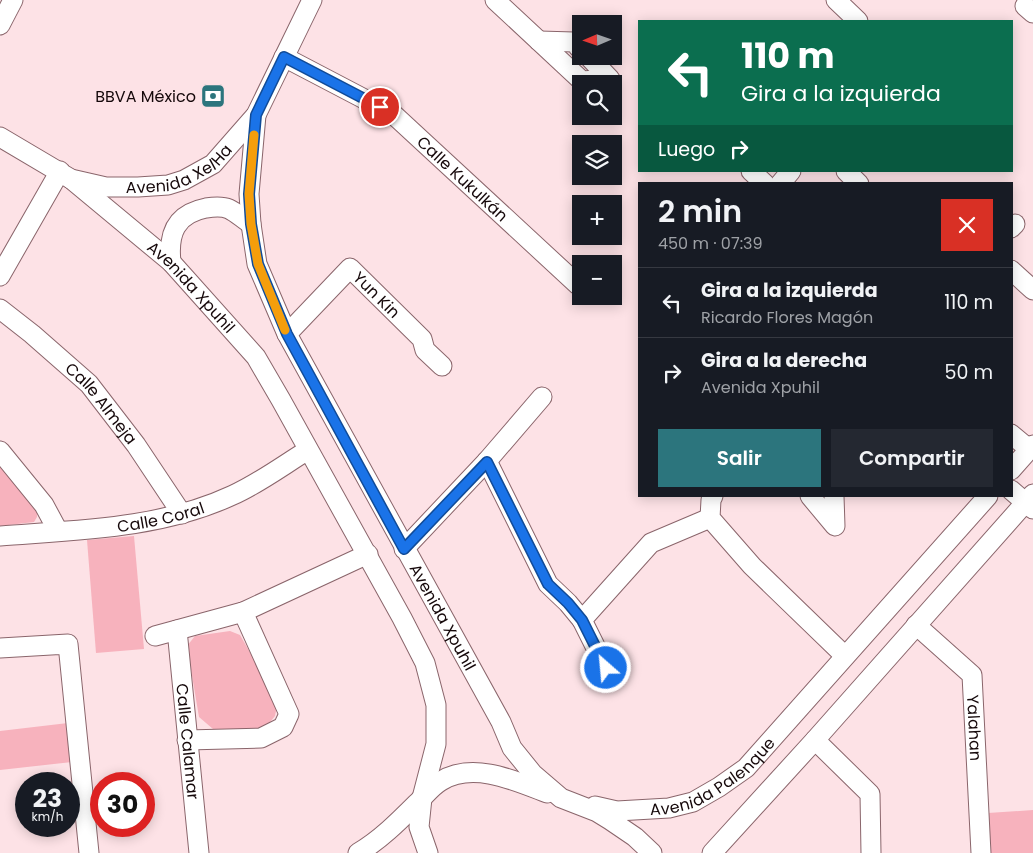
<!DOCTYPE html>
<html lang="es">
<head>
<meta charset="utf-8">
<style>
	:root { --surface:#171b24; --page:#242831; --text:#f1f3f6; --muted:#9ea1a6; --line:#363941; --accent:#2c757d }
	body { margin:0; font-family:Poppins,sans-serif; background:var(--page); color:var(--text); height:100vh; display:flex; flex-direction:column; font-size:19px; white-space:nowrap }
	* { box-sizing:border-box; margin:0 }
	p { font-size:16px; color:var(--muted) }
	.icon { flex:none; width:28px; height:28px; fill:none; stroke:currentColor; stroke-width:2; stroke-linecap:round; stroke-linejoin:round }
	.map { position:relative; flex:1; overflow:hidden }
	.sheet { position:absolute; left:638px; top:182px; width:375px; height:315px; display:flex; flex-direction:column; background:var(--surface); border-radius:0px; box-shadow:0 2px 12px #0003 }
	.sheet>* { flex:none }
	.guide { position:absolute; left:638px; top:20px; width:375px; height:152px; border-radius:0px; box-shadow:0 2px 12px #0003; background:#0b6e4f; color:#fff; overflow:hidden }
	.needle { width:32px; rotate:268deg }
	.buttons { position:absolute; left:572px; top:15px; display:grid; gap:10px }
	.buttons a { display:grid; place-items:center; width:50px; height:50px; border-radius:0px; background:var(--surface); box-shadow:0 2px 12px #0003; font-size:25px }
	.speed { position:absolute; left:15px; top:772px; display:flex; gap:10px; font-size:25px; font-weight:700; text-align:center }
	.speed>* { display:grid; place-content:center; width:65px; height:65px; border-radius:50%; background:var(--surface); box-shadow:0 2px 12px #0003; line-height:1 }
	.speed small { font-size:12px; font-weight:400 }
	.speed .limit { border:8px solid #d22; background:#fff; color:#111 }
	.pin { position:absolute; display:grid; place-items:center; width:42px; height:42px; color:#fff; margin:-21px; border:2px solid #fff; border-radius:50%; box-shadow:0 1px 5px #0007 }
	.me { position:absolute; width:55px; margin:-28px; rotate:333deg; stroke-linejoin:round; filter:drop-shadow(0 0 4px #0008) }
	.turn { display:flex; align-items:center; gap:18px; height:105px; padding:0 20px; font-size:22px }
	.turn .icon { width:65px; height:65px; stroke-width:2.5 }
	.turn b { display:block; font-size:35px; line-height:42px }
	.then { display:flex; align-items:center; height:48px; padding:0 20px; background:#0003; gap:10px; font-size:19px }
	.round { display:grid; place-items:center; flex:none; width:52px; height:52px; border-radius:0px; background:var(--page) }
	.headline { display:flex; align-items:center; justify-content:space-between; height:85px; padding:0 20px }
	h1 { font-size:30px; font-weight:600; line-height:38px }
	.cta { display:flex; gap:10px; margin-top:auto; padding:10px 20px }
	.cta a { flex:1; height:58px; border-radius:0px; background:var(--accent); color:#fff; font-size:20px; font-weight:600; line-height:58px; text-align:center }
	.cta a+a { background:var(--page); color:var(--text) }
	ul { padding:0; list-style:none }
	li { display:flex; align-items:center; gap:15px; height:70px; padding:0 20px; border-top:1px solid var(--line) }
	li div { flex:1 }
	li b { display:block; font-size:19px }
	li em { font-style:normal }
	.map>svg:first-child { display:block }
</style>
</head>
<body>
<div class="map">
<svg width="1033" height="853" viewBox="0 0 1033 853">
	<rect width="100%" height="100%" fill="#fde2e6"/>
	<g fill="#f7b2bd">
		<path d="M0,460L37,511V517L34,522L0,526Z"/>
		<path d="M134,536L144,649L96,653L87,540Z"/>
		<path d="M230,631L240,635L278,701L275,716L266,727L239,733L213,729L199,717L187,646L195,636Z"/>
		<path d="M68,723L72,762L0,770V731Z"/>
		<path d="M1033,810V853H990L988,813Z"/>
	</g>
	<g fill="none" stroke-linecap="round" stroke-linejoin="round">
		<defs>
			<g id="minor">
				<path d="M495,0L582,81L610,79L588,56"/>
				<path d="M836,0L858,21"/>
				<path d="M1025,6L1033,13"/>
				<path d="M0,25L13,0"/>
				<path d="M539,41L574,42L581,50"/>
				<path id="s1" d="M284,57L393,114L578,285"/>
				<path id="s2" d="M256,115L249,194L251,224L257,264L287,334L501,722L512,748L533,774L561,798L597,812L610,820L635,837L652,853"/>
				<path id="s3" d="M0,137L71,179L106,187H138L168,185L184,180L213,164L256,115L312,0"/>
				<path d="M751,171L765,184"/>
				<path d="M846,171L859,184"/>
				<path id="s4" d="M71,179L171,262L256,357L281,400L402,618L425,663L436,705V744L422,798L419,827L428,853"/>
				<path d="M780,184L791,171"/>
				<path d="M1011,228L1015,224"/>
				<path d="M171,262C168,234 175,214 206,208C213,207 222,206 229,209C236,212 244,220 251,224"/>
				<path d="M1011,270L1033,290"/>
				<path d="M0,276L60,171"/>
				<path id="s5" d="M0,309L32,334L89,384L136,445L182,514"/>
				<path id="s6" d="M287,334L350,268L422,339L425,350L442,366"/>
				<path d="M1011,434L1029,449"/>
				<path d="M0,451L44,505L58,531"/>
				<path d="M487,461L548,584L568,603L582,620"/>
				<path d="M1011,470L1033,445"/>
				<path d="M1011,490L1033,509"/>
				<path d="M713,496L711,500L710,518L752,566L845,656"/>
				<path d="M810,496L835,526L834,496"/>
				<path id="s7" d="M0,536C79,530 160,529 233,495C258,484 285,464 308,450"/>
				<path d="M404,549L487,461L542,397"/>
				<path id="s8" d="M916,625L972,675L981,853"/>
				<path id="s9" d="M177,630L199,853"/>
				<path d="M155,636L243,612L368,554"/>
				<path d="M0,648L68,644L89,853"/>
				<path d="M614,677L606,668L582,620L651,543L710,518"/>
				<path d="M187,740L261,738L283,727L289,714L243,612"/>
				<path d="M815,740L870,794L871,853"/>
				<path id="s10" d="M595,806L617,811L669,808L693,802L719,787L746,768L988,496"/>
				<path d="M358,853C380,840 398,822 416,804C424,797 432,786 441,781C473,761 516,781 547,793"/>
				<path d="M712,853L815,740L1033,494"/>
			</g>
		</defs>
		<use href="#minor" stroke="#8a656b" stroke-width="21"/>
		<use href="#minor" stroke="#fff" stroke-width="19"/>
	</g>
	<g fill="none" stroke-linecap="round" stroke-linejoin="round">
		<defs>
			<path id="route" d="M380,107L284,57L256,115L249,194L251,224L258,264L287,334L404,549L487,462L548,584L568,603L582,620L606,668"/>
		</defs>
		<use href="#route" stroke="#114b97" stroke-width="12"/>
		<use href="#route" stroke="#1a73e8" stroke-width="9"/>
		<path stroke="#f59e0b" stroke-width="9" d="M254,135L249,194L251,224L258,264L285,330"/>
	</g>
	<defs>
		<symbol id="bank-square" viewBox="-11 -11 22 22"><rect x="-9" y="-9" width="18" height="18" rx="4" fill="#2c757d" stroke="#fde2e6"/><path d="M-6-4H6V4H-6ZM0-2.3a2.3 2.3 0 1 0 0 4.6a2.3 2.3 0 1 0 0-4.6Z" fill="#fff"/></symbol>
	</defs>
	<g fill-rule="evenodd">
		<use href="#bank-square" x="199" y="82" width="28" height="28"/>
	</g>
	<g text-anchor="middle" stroke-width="5" stroke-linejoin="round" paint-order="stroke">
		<g font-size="16" fill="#15080a" stroke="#fde2e6" text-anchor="end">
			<text x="196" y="102">BBVA México</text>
		</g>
		<g font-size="16" fill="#15080a" stroke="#fde2e6">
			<text dy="6" stroke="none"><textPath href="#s3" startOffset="196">Avenida XelHa</textPath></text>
			<text dy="6" stroke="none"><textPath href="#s1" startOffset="218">Calle Kukulkán</textPath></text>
			<text dy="6" stroke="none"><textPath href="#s4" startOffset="162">Avenida Xpuhil</textPath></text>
			<text dy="6" stroke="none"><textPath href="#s6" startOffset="129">Yun Kin</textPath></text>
			<text dy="6" stroke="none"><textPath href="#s5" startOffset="139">Calle Almeja</textPath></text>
			<text dy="6" stroke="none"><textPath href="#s7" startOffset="162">Calle Coral</textPath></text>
			<text dy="6" stroke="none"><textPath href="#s2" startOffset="549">Avenida Xpuhil</textPath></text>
			<text dy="6" stroke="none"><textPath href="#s8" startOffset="128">Yalahan</textPath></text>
			<text dy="6" stroke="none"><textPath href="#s9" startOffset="112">Calle Calamar</textPath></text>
			<text dy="6" stroke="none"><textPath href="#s10" startOffset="128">Avenida Palenque</textPath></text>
		</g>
	</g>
</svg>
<div class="buttons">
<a><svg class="needle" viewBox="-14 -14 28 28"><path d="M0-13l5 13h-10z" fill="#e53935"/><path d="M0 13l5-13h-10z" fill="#9ea1a6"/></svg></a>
<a><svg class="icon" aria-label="search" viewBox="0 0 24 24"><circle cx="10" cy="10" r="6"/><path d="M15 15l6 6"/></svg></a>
<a><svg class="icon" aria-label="layers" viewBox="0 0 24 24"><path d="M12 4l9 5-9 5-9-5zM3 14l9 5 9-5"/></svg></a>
<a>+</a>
<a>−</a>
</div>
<div class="speed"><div>23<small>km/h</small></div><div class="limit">30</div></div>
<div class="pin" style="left:380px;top:107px;background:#d93025"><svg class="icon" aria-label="arrive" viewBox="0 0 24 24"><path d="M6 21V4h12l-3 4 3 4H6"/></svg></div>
<svg class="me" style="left:606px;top:668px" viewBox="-20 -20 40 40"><circle r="17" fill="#1a73e8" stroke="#fff" stroke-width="3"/><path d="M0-11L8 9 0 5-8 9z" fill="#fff"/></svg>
<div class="guide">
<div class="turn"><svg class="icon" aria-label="left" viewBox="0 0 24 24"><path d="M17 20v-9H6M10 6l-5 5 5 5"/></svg><div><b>110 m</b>Gira a la izquierda</div></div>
<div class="then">Luego<svg class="icon" aria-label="right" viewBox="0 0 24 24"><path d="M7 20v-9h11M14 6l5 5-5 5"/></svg></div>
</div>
<section class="sheet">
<div class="headline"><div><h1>2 min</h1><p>450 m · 07:39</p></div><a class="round" style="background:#d93025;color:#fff"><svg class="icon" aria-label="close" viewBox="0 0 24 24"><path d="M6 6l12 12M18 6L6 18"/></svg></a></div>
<ul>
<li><svg class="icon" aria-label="left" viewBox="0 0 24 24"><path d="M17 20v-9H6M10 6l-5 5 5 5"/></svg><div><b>Gira a la izquierda</b><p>Ricardo Flores Magón</p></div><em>110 m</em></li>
<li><svg class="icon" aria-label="right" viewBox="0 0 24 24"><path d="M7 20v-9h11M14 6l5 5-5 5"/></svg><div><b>Gira a la derecha</b><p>Avenida Xpuhil</p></div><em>50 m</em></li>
</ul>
<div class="cta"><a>Salir</a><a>Compartir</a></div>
</section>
</div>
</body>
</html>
